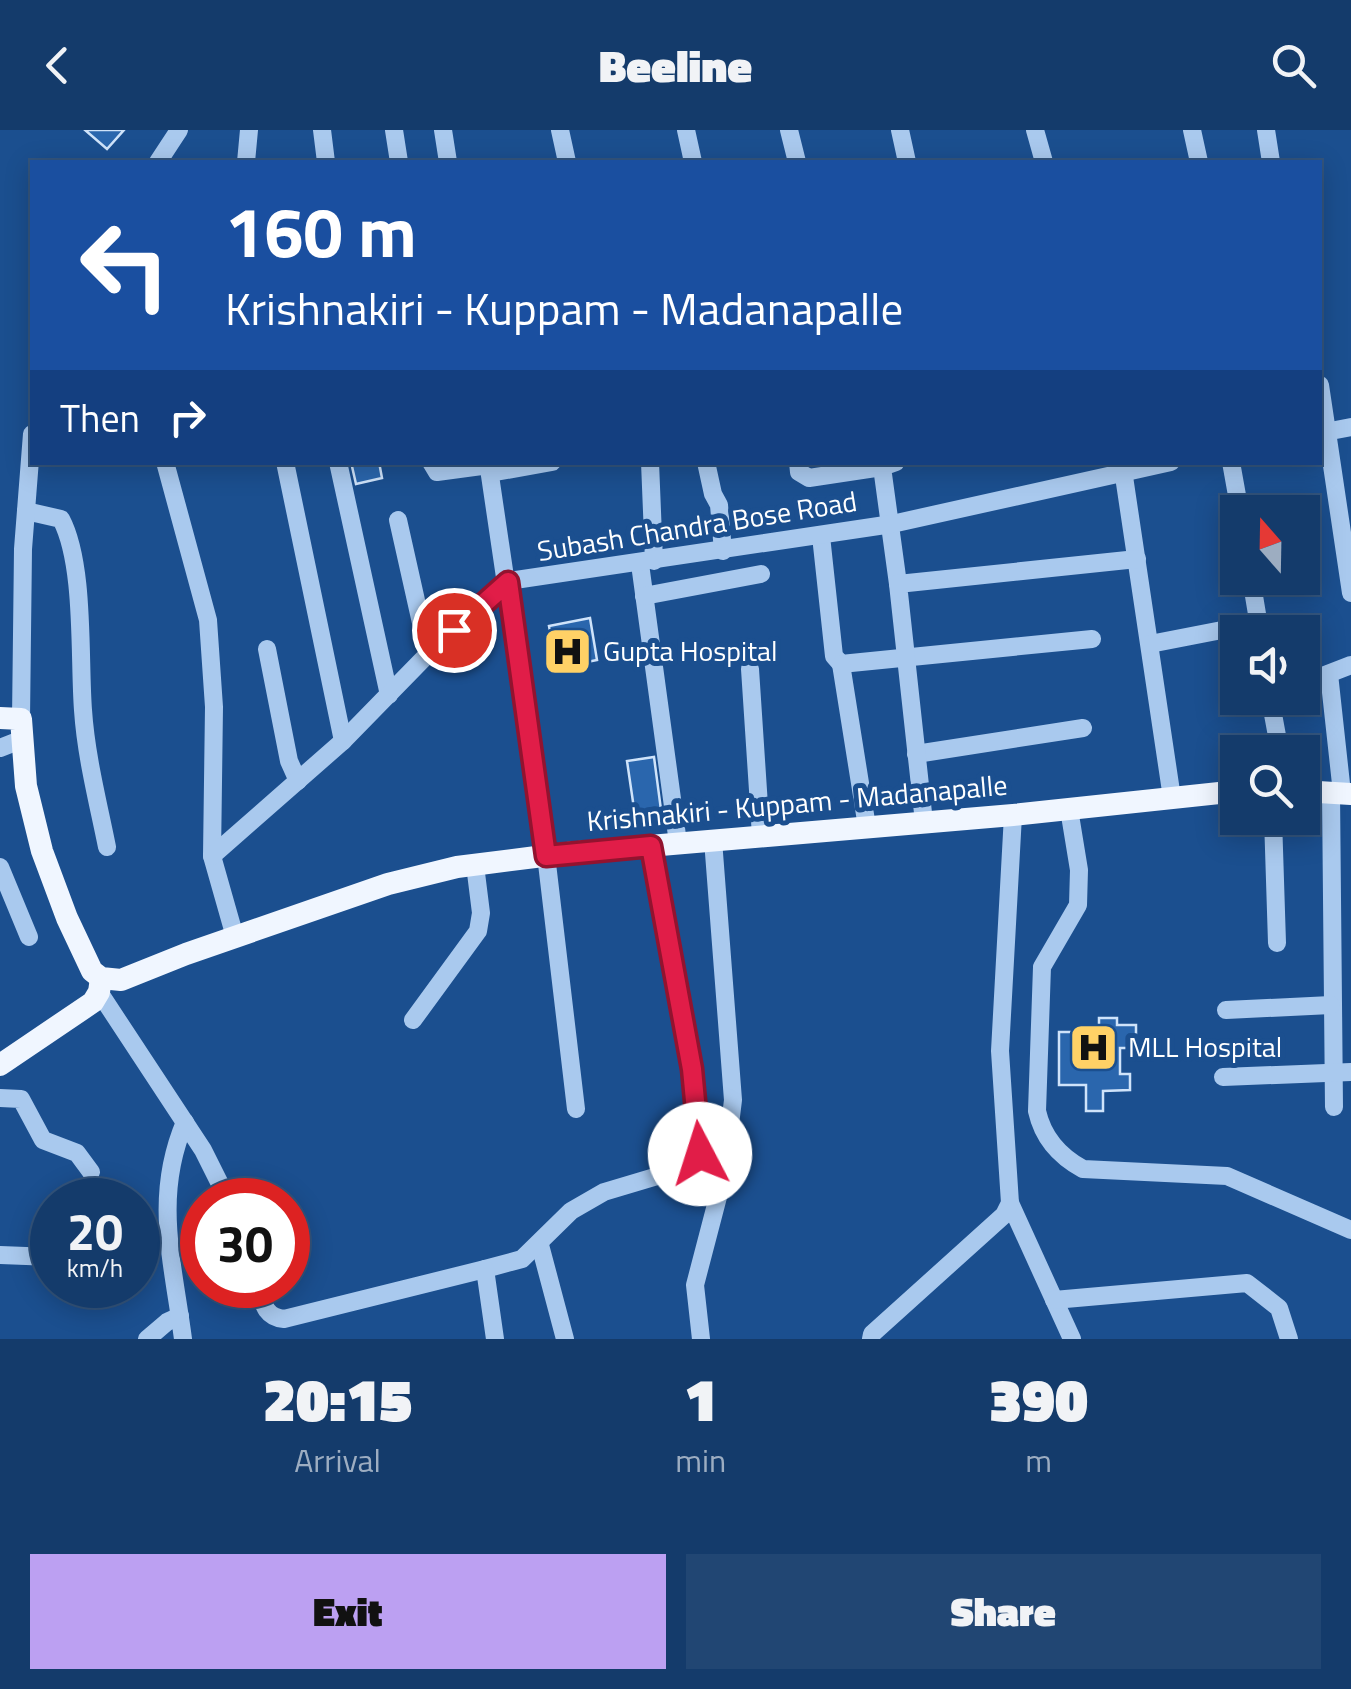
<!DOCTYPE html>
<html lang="en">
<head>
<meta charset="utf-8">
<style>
	:root { --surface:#143b6b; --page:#214673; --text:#f1f3f6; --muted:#9dadc1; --line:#33557e; --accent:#bca0f2 }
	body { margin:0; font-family:"Titillium Web",sans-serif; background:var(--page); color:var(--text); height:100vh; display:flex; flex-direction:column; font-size:38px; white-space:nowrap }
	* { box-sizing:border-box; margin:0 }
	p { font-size:32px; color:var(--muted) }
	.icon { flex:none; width:55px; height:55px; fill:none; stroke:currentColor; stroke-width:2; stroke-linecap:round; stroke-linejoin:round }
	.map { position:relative; height:1209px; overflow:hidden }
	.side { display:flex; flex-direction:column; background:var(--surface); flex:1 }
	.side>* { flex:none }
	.banner { position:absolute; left:30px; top:30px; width:1292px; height:305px; border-radius:0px; box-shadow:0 5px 25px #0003,0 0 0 2px var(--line); background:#1a4fa0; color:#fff; overflow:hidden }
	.needle { width:65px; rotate:340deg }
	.controls { position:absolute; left:1220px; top:365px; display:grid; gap:20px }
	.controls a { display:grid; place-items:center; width:100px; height:100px; border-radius:0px; background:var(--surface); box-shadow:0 5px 25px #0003,0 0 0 2px var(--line); font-size:50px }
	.speed { position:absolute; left:30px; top:1048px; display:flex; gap:20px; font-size:50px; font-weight:700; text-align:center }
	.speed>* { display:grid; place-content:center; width:130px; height:130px; border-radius:50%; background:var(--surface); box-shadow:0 5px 25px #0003,0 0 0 2px var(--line); line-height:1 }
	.speed small { font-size:25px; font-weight:400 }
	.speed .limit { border:15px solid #d22; background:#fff; color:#111 }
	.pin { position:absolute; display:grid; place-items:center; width:85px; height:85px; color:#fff; margin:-42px; border:5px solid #fff; border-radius:50%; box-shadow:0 2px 10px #0007 }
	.me { position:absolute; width:110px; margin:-55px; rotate:355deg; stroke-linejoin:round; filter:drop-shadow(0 0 8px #0008) }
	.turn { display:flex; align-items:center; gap:35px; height:210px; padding:0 30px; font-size:45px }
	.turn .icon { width:130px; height:130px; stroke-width:2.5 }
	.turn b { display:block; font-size:70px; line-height:85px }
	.then { display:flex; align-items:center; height:95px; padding:0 30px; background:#0003; gap:20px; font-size:38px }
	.eta { display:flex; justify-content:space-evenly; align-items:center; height:170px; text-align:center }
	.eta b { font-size:60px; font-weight:800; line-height:70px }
	.primary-button { display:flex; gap:20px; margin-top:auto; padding:20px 30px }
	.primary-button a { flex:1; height:115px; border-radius:0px; background:var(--accent); color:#111; font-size:40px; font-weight:800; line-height:115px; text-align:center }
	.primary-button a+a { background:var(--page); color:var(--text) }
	header { display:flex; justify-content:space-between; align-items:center; height:130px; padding:0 30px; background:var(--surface); font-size:45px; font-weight:800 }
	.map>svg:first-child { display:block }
</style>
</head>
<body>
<header><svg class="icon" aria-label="back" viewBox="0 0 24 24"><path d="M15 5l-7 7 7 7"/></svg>Beeline<svg class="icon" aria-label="search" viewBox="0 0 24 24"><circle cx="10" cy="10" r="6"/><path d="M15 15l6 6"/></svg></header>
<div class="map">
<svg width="1351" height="1209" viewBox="0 0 1351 1209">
	<rect width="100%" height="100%" fill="#1b4f8f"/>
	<g fill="#2a66ad" stroke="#cfe3fa" stroke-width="2.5">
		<path d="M85,0H124L107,19Z"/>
		<path d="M351,332H379L382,348L356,354Z"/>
		<path d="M590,488L597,530L557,538L549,496Z"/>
		<path d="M654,627L663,695L637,699L627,631Z"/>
		<path d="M1099,888H1117V895H1136V918H1120V944H1130V960L1103,961V981H1086V955H1059V902H1099Z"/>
	</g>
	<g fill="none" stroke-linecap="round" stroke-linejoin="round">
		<g stroke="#a9c9ee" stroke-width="18">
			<path d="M322,0L326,32"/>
			<path d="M394,0L399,32"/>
			<path d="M443,0L448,32"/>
			<path d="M560,0L567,32"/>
			<path d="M686,0L693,32"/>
			<path d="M789,0L797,32"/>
			<path d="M900,0L907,32"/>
			<path d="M1035,0L1044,32"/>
			<path d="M1192,0L1199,32"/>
			<path d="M1266,0L1271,32"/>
			<path d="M158,32L179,0"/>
			<path d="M246,32L249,0"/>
			<path d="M1320,255L1351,463"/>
			<path d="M1320,303L1351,297"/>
			<path d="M165,332L208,490L214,577L212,726L235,807"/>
			<path d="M285,332L343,611"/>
			<path d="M338,332L389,565"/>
			<path d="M431,332L437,342L489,335"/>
			<path d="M488,332L546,725L576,979"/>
			<path d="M650,332L654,431"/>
			<path d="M706,332L713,364L719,375L723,421"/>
			<path d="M798,332L799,342L809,348L882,337"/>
			<path d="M896,332L882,337L898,454"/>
			<path d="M1231,332L1240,382"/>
			<path d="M1122,333L1172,668"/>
			<path d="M490,343L552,332"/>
			<path d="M26,381L61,389C85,434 79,528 83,580C86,626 98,672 107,717"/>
			<path d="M398,390L428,524"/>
			<path d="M821,406L834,526L841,534L1092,509"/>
			<path d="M640,434L678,713"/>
			<path d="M1251,448L1260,502"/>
			<path d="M644,466L761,444"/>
			<path d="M1150,514L1258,493"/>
			<path d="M267,519L289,631L298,651"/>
			<path d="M841,534L867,697"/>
			<path d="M750,539L761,706"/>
			<path d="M1329,544L1342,663"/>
			<path d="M1302,554L1351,535"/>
			<path d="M1270,568L1280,622"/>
			<path d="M21,589L23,419L32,304"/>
			<path d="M0,618L23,609"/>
			<path d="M916,624L1083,598"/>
			<path d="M1331,663L1334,977"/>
			<path d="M1069,679L1079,740L1078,775L1042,837L1037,981C1043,1008 1059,1026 1083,1039L1227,1046L1351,1100"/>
			<path d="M1273,688L1277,813"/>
			<path d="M924,692L898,454L1137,429"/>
			<path d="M212,726L343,611L428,524L508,451L892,394L1171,332"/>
			<path d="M0,737L29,807"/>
			<path d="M99,862L203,1020L228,1070"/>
			<path d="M1226,880L1331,875"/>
			<path d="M413,890L478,801L481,783L475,735"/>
			<path d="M1223,947L1351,942"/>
			<path d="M0,968L21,969L43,1010L77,1023L91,1042"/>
			<path d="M1010,1073L1072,1209"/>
			<path d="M540,1115L565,1209"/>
			<path d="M0,1125L52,1127"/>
			<path d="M485,1139L522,1129L571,1081L604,1062L671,1042L693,1034L701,1024L692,939L651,716"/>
			<path d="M258,1155C263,1172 264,1187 284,1189L485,1139L495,1209"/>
			<path d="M1054,1170L1247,1153L1279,1178L1289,1209"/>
			<path d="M147,1209L167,1192L180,1186"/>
			<path d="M183,1209C173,1132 153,1067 185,992"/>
			<path d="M701,1209L695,1155L724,1044L733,970L713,710"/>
			<path d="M871,1209L872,1204L1004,1085L1010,1073L1000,921L1013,685"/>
		</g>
		<g stroke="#f0f6ff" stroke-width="22">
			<path d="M0,588L21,589L26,656L42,721L67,788L92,841L101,848L121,850L186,824L388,754L457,737L567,723L1013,685L1238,661"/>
			<path d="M1302,661L1351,664"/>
			<path d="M0,935L93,872L99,862L101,848"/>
		</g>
	</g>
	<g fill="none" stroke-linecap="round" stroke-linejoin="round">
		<defs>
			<path id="route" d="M454,500L508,452L546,726L651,716L692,939L700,1024"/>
		</defs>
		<use href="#route" stroke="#92132f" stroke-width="25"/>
		<use href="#route" stroke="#e11d48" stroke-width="18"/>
	</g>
	<defs>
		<symbol id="hospital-square" viewBox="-11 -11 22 22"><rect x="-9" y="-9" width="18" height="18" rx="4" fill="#ffd166" stroke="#1b4f8f"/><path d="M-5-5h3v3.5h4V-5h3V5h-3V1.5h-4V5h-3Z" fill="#111"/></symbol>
	</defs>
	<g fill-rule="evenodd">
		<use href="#hospital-square" x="540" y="494" width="55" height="55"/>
		<use href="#hospital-square" x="1066" y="890" width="55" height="55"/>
	</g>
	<g text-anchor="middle" stroke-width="10" stroke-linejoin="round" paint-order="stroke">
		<g font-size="28" fill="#fff" stroke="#1b4f8f">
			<text transform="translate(697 396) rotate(-9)" y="10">Subash Chandra Bose Road</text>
			<text transform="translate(797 673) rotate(-5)" y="10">Krishnakiri - Kuppam - Madanapalle</text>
		</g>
		<g font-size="28" fill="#fff" stroke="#1b4f8f" text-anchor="start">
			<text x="603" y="531">Gupta Hospital</text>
			<text x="1128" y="927">MLL Hospital</text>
		</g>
	</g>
</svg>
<div class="controls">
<a><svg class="needle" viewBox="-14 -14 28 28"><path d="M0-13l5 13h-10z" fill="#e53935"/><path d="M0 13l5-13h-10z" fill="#9dadc1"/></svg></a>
<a><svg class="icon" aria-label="sound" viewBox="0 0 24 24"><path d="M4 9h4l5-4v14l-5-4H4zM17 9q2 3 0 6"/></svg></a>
<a><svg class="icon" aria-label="search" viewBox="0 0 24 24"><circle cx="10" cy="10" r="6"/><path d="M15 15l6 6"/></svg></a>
</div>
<div class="speed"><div>20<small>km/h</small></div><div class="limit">30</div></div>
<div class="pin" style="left:454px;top:500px;background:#d93025"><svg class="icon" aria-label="arrive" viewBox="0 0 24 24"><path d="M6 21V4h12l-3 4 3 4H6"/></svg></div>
<svg class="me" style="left:700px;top:1024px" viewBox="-20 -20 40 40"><circle r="19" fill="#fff"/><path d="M0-13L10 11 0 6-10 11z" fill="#e11d48"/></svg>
<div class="banner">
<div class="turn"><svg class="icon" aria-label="left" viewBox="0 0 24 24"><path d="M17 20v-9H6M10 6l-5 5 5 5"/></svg><div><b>160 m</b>Krishnakiri - Kuppam - Madanapalle</div></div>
<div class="then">Then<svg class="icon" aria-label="right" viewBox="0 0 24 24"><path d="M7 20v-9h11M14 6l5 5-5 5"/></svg></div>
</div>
</div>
<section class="side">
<div class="eta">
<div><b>20:15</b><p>Arrival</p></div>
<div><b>1</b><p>min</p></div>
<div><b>390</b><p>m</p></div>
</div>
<div class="primary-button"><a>Exit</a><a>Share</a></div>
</section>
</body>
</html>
